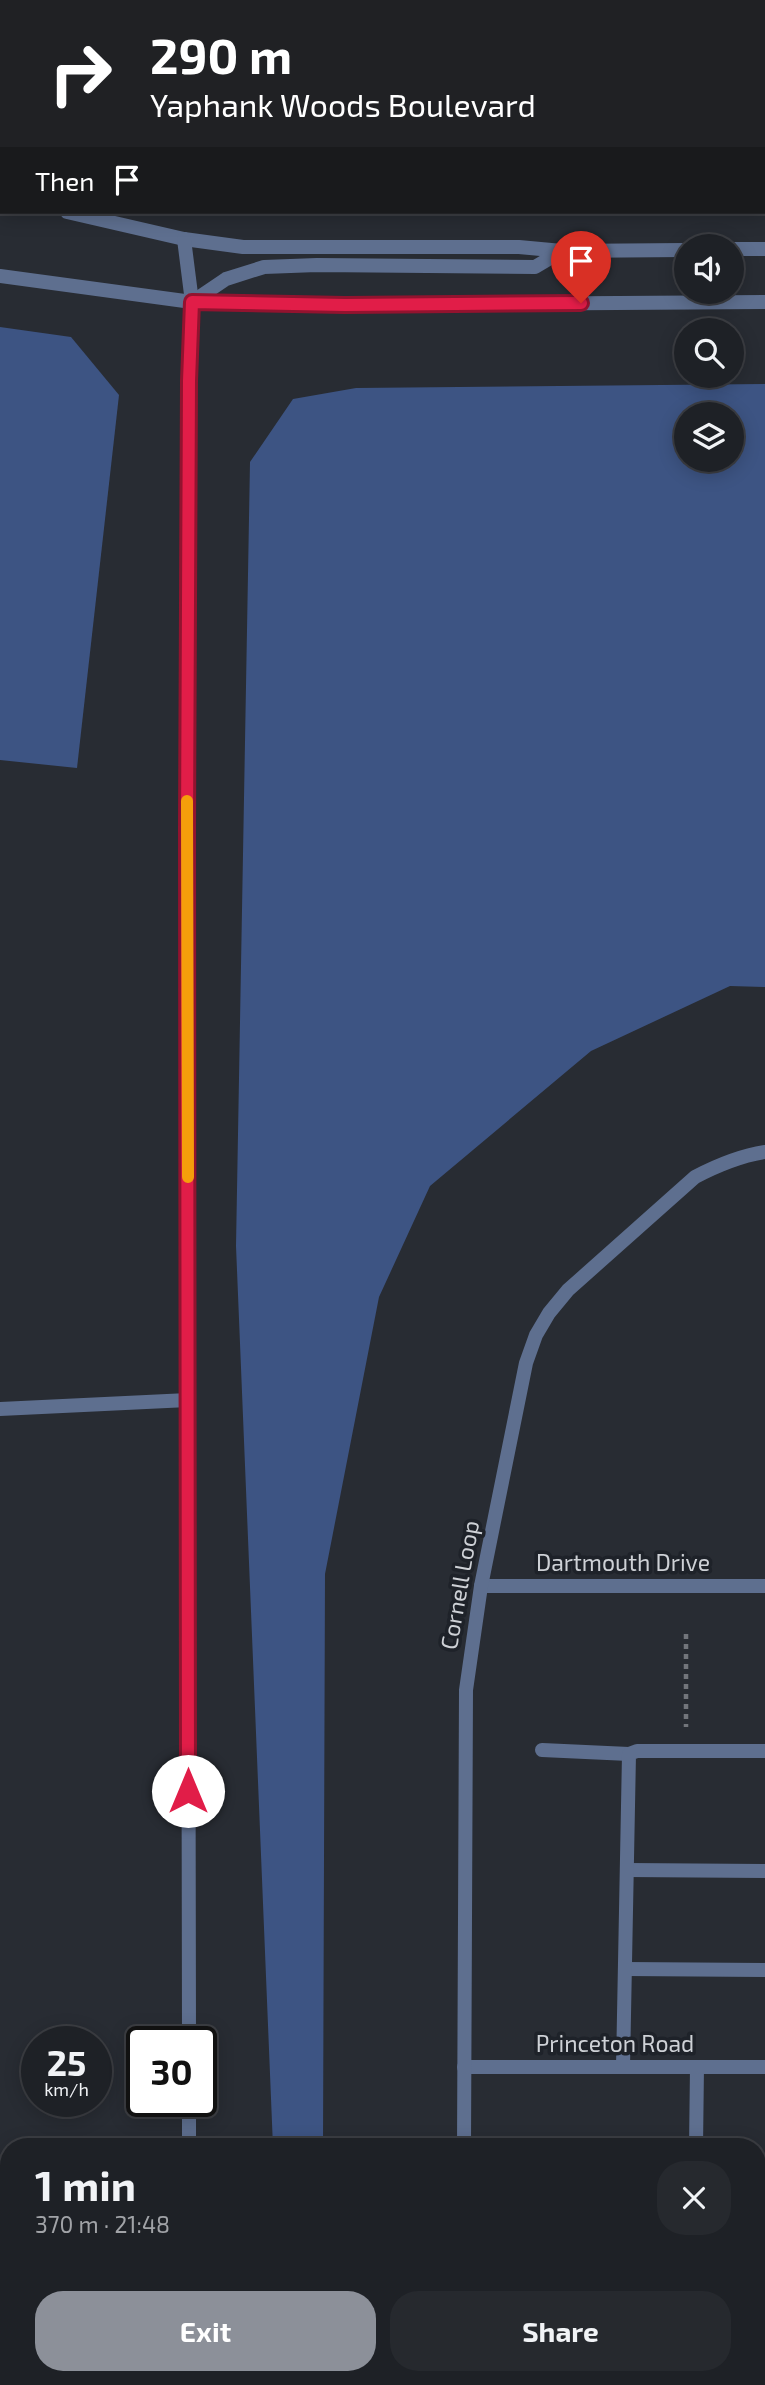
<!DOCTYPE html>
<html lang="en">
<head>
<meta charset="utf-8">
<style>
	:root { --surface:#1e2126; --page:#26292e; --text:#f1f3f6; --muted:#a1a3a7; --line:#3c3e43; --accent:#8c9099 }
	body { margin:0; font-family:"Exo 2",sans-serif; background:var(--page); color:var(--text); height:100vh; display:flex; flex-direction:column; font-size:26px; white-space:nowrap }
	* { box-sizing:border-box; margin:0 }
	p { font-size:23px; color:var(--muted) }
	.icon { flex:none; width:38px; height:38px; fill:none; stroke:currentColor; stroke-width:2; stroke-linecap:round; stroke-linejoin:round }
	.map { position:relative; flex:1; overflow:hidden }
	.details { position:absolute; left:0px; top:2138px; width:766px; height:247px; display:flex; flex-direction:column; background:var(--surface); border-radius:28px 28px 0 0; box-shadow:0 4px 18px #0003,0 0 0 2px var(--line) }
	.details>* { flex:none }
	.hud { position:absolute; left:0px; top:0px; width:766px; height:214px; box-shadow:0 4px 18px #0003,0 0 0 2px var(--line); background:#202124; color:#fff; overflow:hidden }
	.tools { position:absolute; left:674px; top:234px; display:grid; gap:14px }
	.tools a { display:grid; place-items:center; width:70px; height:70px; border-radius:50%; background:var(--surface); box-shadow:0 4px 18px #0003,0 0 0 2px var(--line); font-size:35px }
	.speed { position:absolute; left:21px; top:2026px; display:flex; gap:14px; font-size:35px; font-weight:700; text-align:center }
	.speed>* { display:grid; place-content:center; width:91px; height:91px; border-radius:50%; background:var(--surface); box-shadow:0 4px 18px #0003,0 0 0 2px var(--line); line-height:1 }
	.speed small { font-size:18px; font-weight:400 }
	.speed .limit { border:4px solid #111; border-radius:10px; background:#fff; color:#111 }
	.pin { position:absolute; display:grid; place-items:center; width:60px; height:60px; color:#fff; margin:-72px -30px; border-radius:50% 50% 50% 0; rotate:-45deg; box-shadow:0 0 7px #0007 }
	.pin .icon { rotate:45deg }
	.me { position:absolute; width:77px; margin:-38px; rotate:0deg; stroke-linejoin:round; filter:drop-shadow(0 0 5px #0008) }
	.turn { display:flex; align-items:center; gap:24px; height:147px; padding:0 35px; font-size:32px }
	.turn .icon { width:91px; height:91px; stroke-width:2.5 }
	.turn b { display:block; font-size:49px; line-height:60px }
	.then { display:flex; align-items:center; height:66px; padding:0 35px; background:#0003; gap:14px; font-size:26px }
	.round { display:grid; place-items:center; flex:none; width:74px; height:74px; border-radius:28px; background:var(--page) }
	.summary { display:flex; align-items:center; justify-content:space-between; height:119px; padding:0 35px }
	h1 { font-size:42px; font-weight:700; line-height:52px }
	.cta { display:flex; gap:14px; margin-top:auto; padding:14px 35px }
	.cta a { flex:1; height:80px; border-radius:28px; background:var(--accent); color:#fff; font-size:28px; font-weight:700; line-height:80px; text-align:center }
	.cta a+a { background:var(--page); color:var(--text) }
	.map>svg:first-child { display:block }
</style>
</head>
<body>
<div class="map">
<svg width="765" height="2385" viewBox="0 0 765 2385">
	<rect width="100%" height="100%" fill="#282c33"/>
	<g fill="#3d5483" fill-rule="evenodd">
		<path d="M0,0H765V192V2H2V150Z"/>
		<path d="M0,327L71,337L119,395L77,768L0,760Z"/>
		<path d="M765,384V987L730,986L591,1051L430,1186L379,1297L325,1574L323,2147H273L236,1246L250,462L293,399L356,388ZM686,415H732V460H686Z"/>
	</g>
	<path fill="#535760" d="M758,2314H765V2385H585L577,2376H758Z"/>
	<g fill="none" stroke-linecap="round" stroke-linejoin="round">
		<path stroke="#72757b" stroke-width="4.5" stroke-dasharray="5 5" stroke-linecap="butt" d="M686,1634V1727"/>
		<g stroke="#5e6f8f" stroke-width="14">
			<path d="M542,1750L629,1754"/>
			<path d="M627,1870L765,1871"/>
			<path d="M625,1969L765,1970"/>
			<path d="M623,2067L629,1754L637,1751H765"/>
			<path d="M696,2147L697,2067"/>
			<path d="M758,2270L765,2269"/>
		</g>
		<g stroke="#5e6f8f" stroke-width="14">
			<path d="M0,196L2,197"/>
			<path d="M67,212L184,239L243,247H519L562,251L686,250"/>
			<path d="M184,239L192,302L189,381L187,828L189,2042"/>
			<path d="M732,249H765"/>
			<path d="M0,276L192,302L345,305L765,302"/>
			<path d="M192,302L226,279L264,267L317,265L535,267L562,251"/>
			<path d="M0,1409L188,1400"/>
			<path d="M481,1586H765"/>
			<path d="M464,2067H765"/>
			<path d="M189,2102V2147"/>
			<path d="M464,2147L466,1690L481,1586L526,1363L536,1335L549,1313L568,1290L695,1177C718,1165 739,1156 765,1152"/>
			<path d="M206,2376L208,2385"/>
			<path d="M165,2385L168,2376"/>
			<path d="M464,2385V2376"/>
		</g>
	</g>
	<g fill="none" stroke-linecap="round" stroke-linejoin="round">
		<defs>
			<path id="route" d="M188,1791L187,828L189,381L192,302L345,305L581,303"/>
		</defs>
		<use href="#route" stroke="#92132f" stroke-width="18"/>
		<use href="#route" stroke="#e11d48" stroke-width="12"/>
		<path stroke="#f59e0b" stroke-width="12" d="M187,801L188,1177"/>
	</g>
	<g text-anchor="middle" stroke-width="7" stroke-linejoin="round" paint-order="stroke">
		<g font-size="23" fill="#ced1d6" stroke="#1e2229">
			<text x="623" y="1571">Dartmouth Drive</text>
			<text transform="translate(460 1585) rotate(-80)" y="8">Cornell Loop</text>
			<text x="615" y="2052">Princeton Road</text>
		</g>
	</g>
</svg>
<div class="tools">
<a><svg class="icon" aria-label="sound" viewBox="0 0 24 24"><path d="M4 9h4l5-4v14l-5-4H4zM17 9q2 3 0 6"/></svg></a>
<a><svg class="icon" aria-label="search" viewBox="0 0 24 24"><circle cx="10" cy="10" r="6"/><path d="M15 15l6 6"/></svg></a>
<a><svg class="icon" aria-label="layers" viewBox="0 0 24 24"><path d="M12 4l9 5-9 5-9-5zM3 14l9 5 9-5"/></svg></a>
</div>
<div class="speed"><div>25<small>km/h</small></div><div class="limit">30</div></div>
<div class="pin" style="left:581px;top:303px;background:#d93025"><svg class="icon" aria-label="arrive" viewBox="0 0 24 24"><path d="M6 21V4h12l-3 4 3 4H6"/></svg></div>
<svg class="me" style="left:188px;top:1791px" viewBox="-20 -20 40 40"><circle r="19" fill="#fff"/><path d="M0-13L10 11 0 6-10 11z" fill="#e11d48"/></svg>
<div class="hud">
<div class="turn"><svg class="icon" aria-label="right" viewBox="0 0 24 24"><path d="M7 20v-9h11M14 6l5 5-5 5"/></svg><div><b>290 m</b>Yaphank Woods Boulevard</div></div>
<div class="then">Then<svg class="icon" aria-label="arrive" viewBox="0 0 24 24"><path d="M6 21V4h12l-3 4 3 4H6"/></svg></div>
</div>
<section class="details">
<div class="summary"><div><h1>1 min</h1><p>370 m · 21:48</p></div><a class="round"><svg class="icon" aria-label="close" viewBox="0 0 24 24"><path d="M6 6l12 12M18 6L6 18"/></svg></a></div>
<div class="cta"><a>Exit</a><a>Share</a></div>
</section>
</div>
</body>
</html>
